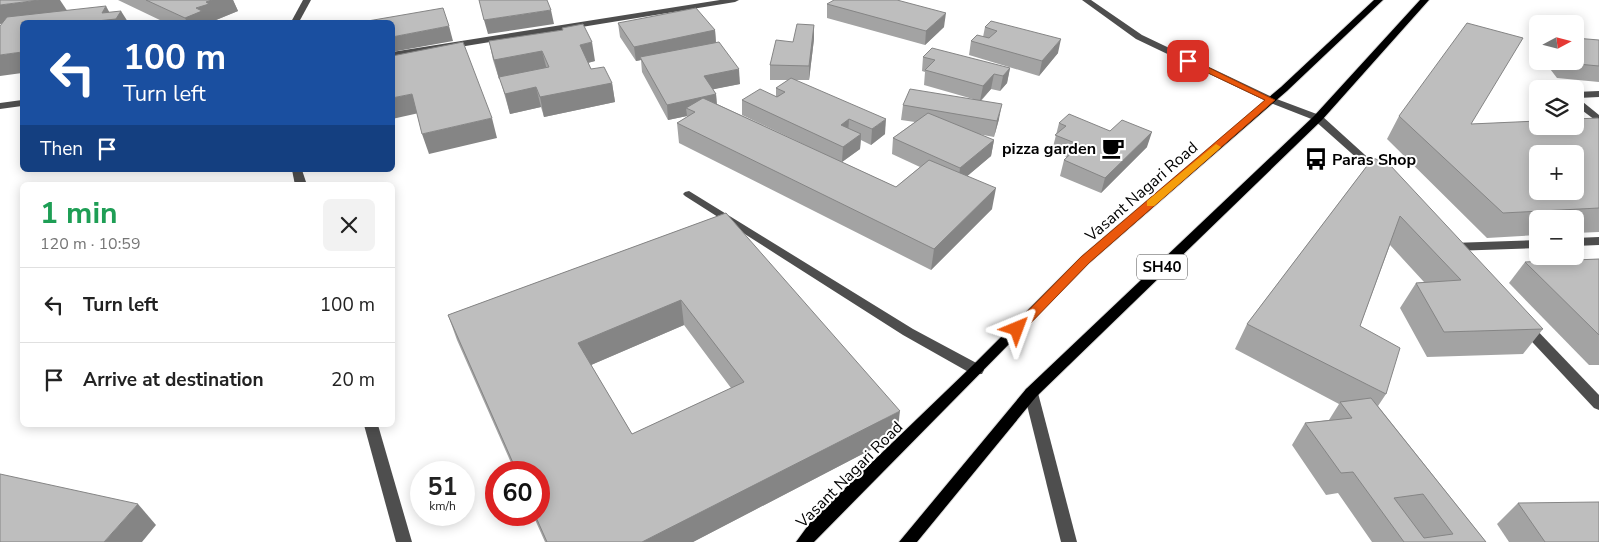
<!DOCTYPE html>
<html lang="en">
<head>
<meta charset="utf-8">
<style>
	:root { --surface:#fff; --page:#f2f2f2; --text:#222; --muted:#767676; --line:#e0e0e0 }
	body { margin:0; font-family:"Nunito Sans",sans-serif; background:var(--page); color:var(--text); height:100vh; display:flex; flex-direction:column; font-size:19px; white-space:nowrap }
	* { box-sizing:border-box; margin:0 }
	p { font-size:16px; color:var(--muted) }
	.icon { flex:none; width:28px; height:28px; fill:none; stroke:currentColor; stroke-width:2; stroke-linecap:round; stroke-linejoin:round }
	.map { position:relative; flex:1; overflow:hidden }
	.panel { position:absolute; left:20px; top:182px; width:375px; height:245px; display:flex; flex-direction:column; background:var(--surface); border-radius:8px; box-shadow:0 2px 12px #0003 }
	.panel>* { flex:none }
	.top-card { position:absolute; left:20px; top:20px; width:375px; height:152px; border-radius:8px; box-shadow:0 2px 12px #0003; background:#1a4fa0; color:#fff; overflow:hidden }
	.needle { width:32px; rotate:83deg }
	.fabs { position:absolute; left:1529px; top:15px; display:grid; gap:10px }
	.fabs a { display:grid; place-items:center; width:55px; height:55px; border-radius:8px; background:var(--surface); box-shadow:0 2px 12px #0003; font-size:25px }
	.speed { position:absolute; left:410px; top:461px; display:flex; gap:10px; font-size:25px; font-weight:700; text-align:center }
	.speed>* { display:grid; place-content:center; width:65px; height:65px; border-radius:50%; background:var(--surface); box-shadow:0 2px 12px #0003; line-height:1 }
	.speed small { font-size:12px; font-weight:400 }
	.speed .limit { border:8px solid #d22; background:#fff; color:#111 }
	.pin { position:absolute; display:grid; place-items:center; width:42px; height:42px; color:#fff; margin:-21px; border-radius:10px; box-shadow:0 2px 8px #0006 }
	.me { position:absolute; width:55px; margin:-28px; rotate:44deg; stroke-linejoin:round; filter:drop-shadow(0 0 4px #0008) }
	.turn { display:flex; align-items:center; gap:18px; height:105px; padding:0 20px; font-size:22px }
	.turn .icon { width:65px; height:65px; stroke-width:2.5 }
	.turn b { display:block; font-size:35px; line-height:42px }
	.then { display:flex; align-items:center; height:48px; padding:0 20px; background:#0003; gap:10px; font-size:19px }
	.round { display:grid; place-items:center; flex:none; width:52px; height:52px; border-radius:8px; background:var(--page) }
	.summary { display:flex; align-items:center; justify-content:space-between; height:85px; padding:0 20px }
	h1 { font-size:30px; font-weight:700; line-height:38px; color:#1e9e55 }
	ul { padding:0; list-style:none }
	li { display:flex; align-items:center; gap:15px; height:75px; padding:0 20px; border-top:1px solid var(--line) }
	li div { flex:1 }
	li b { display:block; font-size:19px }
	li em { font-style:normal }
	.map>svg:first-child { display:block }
</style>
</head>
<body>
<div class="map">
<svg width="1599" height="542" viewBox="0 0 1599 542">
	<rect width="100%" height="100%" fill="#fff"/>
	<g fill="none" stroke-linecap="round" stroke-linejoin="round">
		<defs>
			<g id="major">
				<path d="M1374,0H1383L1287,91L1089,263L814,542H796L812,520L972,366L1081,257L1281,87Z"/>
				<path d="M1420,0H1429L1322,120L1036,397L917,542H899L1026,389L1314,116Z"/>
			</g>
		</defs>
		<use href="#major" stroke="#dbdbdb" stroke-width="2"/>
		<g fill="#4e4e4e" fill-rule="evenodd">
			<path d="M303,0H311L299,22H291Z"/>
			<path d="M720,0H739L735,2L392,58V52Z"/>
			<path d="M1082,0H1091L1142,35L1274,98L1322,116L1386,174L1385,176H1377L1314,120L1268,102L1136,39Z"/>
			<path d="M1599,91V97L1578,98L1599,115V123L1575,105V92Z"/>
			<path d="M22,100V106L0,109V103Z"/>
			<path d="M292,170H302L307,185H295Z"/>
			<path d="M689,191L913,329L982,366L984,370L982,374H972L903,335L685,196L683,194L685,192Z"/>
			<path d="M1599,237V245L1575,246V238Z"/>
			<path d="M1538,240V248L1452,251L1446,247L1452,243Z"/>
			<path d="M1525,321L1530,323L1599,395V410L1594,408L1520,329L1518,326L1520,323Z"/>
			<path d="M1031,387L1036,389L1038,393L1077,542H1061L1024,393L1026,389Z"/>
			<path d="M364,425H378L412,542H396Z"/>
		</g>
		<use href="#major" fill="#000" fill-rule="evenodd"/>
	</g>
	<g fill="#a3a3a3" fill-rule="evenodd">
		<path d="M118,0H233L238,11L216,20L218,22H164Z"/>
		<path d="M827,4L944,27L925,45L827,18Z"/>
		<path d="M991,21L1058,53L1039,76L969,55L971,41L983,37L985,27Z"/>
		<path d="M618,23L715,30L716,43L740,84L713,89L716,94L717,104L816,150L742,115V100L776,96V88L788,80H770V65L793,42L814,25V39L809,80H796L885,134L871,145L861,140L860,149L842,162L896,187L920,167L892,154L893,138L915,122L901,120L903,105L973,99L924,85L925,72L922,71L923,57L1010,68L1007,83L1000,91L991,89L981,101L999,119L994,137L978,134L994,140L991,156L967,176L992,209L931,270L679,143L677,123L687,117V116L668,120L642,72L641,60L636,61L620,37Z"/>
		<path d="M562,28L595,61L588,63L591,69L612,83L615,102L544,117L541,107L510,114L500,79H499L493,60L489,41L563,30Z"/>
		<path d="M1599,40V82L1557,78L1544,61H1575Z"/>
		<path d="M1538,44V53L1534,50Z"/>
		<path d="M1399,116L1471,124L1599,119V232L1575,233V219H1538V235L1487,238L1387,139Z"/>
		<path d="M1059,123L1147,147L1101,193L1060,176L1064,160L1067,157L1052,151Z"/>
		<path d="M1373,158L1543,329L1523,354L1427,357L1400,308L1416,283L1424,282L1390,245L1360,326L1386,394L1378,406L1486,542H1372L1338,493L1326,495L1292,445L1305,423L1329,420L1339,404L1235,349L1247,324Z"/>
		<path d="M726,213L897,436L693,542H545L533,515H539V472H515L457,340L448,315ZM684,325L731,388L632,434L591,365Z"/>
		<path d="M1599,259V365H1589L1509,283L1525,262Z"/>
		<path d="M1518,503L1599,542H1509L1497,524Z"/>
	</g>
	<g fill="#858585">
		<path d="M39,0H60L68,12L65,17L0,24V5Z"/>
		<path d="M212,0H233L238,11L216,20L218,22H187L185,18L206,2Z"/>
		<path d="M106,6L113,19L121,11L128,22H87L102,13Z"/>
		<path d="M551,10L554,24L488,34L484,20Z"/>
		<path d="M946,13L944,27L925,45L926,31Z"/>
		<path d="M814,25V39L809,80V66Z"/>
		<path d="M449,26L453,41L392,52V37Z"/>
		<path d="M715,30L716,44L640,57L641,60L636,61L634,47Z"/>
		<path d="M1061,39L1058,53L1039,76L1042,61Z"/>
		<path d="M592,42L595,61L583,64L580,45Z"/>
		<path d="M542,51L547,70L499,79L494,60Z"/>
		<path d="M22,52V73L0,76V55Z"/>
		<path d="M1010,68L1007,83L1000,91L1003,76Z"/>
		<path d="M739,69L740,84L705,91L704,76Z"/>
		<path d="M994,74L991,89L980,101L983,86Z"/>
		<path d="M612,83L615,102L544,117L540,97Z"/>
		<path d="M536,87L541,107L510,114L505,94Z"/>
		<path d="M412,94L419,113L392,119V98Z"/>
		<path d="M716,94L717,109L686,108L687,116L668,120L667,105Z"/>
		<path d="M1002,104L999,119L994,137L997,121Z"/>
		<path d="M492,118L497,138L429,154L422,134Z"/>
		<path d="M849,119L848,135L841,125Z"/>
		<path d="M886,119L885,134L871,145L872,129Z"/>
		<path d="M1152,132L1147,147L1101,193L1105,178Z"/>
		<path d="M861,134L860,149L842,162L843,147Z"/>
		<path d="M994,140L991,156L958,184L960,168Z"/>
		<path d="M996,188L992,209L931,270L934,249Z"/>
		<path d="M681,300L684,325L584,368L578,343Z"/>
		<path d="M900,411L897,436L693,542H642Z"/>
		<path d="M138,504L156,525L142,542H104Z"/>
	</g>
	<g fill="#bebebe" stroke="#858585" fill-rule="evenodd">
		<path d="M0,0H39L0,5Z"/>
		<path d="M146,0H212L206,2L209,4L196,8L202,11L185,18Z"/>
		<path d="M479,0H547L551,10L484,20Z"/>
		<path d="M834,0H897L946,13L926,31L827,4Z"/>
		<path d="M106,6L102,13L121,11L116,19L87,22H22V52L0,55V26L7,17Z"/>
		<path d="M443,8L449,26L392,37V22H362Z"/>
		<path d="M696,8L715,30L634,47L618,23Z"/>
		<path d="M991,21L1061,39L1042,61L971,41L977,35L989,38L997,31L985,27Z"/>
		<path d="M1467,23L1523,38L1471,124L1538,121V126H1575V119L1598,118L1599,119V208L1503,213L1399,116ZM1538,154H1575V191H1538Z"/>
		<path d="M583,24L592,42L580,45L591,69L604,67L612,83L540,97L536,87L505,94L499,77L549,67L542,51L494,60L489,41L563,30L562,28Z"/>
		<path d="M797,24L814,25L809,66L770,65L776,40L793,42Z"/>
		<path d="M1575,38L1599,40V66L1567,63L1565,61H1575Z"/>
		<path d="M463,42L492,118L422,134L412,94L392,98V56Z"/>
		<path d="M719,42L739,69L704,76L716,94L667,105L640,57Z"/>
		<path d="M932,48L1010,68L1003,76L994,74L983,86L925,70L935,60L923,57Z"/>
		<path d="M791,78L886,119L872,129L849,119L841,125L861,134L843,147L742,100L760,89L777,97L785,92L776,88Z"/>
		<path d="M910,89L1002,104L997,121L903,105Z"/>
		<path d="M703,98L896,187L929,160L996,188L934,249L677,123L695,112L686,108Z"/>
		<path d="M928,113L994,140L960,168L893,138Z"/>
		<path d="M1069,114L1110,131L1122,120L1152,132L1105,178L1064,160L1080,145L1055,135L1066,126L1059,123Z"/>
		<path d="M1373,158L1389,164L1543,329L1444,332L1416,283L1461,280L1400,216L1360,326L1400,348L1386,394L1247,324Z"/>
		<path d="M726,213L900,411L642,542H547L535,515H539V472H517L448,315ZM681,300L744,382L632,434L578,343Z"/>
		<path d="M1599,259V335L1525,262Z"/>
		<path d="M1371,398L1486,542H1404L1353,472L1341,473L1305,423L1352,418L1340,402ZM1423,494L1453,534L1424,538L1394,498Z"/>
		<path d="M0,474L138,504L104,542H0Z"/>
		<path d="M1599,502V542H1545L1518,503Z"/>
	</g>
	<path fill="#ea580c" stroke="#983908" d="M1185,59H1191L1275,100L1089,263L1022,332H1013L1011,329L1013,326L1081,257L1265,100L1185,62Z"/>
	<path fill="#f59e0b" d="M1216,144L1221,147L1219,149L1154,206H1147V201Z"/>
	<defs>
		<symbol id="cafe-bare" viewBox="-9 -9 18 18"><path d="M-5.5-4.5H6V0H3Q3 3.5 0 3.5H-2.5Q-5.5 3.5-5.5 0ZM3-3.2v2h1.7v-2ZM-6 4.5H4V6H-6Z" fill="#000" stroke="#fff" stroke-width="2.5" paint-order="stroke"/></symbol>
		<symbol id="bus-bare" viewBox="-9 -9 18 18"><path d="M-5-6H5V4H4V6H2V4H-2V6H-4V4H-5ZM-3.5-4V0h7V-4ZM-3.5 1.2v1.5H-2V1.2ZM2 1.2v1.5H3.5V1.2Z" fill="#000" stroke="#fff" stroke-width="2.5" paint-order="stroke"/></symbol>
	</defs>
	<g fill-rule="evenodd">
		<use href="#cafe-bare" x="1097" y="132" width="32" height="32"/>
		<use href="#bus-bare" x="1300" y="143" width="32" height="32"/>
	</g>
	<g text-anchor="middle" stroke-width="4" stroke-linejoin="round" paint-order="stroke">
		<rect fill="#fff" stroke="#4c4c4c" stroke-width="1" x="1137" y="254.5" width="50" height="25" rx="4"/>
		<g font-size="15" font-weight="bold" fill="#000">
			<text x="1162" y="272">SH40</text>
		</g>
		<g font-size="16" font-weight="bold" fill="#000" stroke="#fff" text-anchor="end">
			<text x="1096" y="154">pizza garden</text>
			<text x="1332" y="165" text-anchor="start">Paras Shop</text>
		</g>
		<g font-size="16" fill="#000" stroke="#fff">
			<text transform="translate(1141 191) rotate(-41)" y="6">Vasant Nagari Road</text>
			<text transform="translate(849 474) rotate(-45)" y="6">Vasant Nagari Road</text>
		</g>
	</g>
</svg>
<div class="fabs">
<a><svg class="needle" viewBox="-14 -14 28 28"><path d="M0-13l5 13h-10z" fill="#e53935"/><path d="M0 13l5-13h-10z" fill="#767676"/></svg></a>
<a><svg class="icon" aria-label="layers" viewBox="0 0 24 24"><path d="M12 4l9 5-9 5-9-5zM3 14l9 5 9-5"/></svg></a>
<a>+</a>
<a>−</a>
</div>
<div class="speed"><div>51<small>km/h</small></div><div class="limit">60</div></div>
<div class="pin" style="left:1188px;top:61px;background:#d93025"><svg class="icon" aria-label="arrive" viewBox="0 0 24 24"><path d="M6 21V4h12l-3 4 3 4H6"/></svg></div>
<svg class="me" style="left:1017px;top:329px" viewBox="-20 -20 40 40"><path d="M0-17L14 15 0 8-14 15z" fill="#ea580c" stroke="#fff" stroke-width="4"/></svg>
<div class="top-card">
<div class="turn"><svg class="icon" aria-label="left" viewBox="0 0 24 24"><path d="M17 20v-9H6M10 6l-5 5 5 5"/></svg><div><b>100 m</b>Turn left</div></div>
<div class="then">Then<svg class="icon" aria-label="arrive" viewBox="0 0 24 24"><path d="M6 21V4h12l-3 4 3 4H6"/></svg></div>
</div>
<section class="panel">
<div class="summary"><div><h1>1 min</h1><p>120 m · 10:59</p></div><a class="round"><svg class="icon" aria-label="close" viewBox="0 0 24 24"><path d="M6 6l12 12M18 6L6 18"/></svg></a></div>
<ul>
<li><svg class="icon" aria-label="left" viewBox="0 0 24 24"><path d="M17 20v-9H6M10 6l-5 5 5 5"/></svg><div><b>Turn left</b></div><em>100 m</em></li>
<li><svg class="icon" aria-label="arrive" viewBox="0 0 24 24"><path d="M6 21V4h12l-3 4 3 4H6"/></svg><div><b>Arrive at destination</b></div><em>20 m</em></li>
</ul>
</section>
</div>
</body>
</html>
